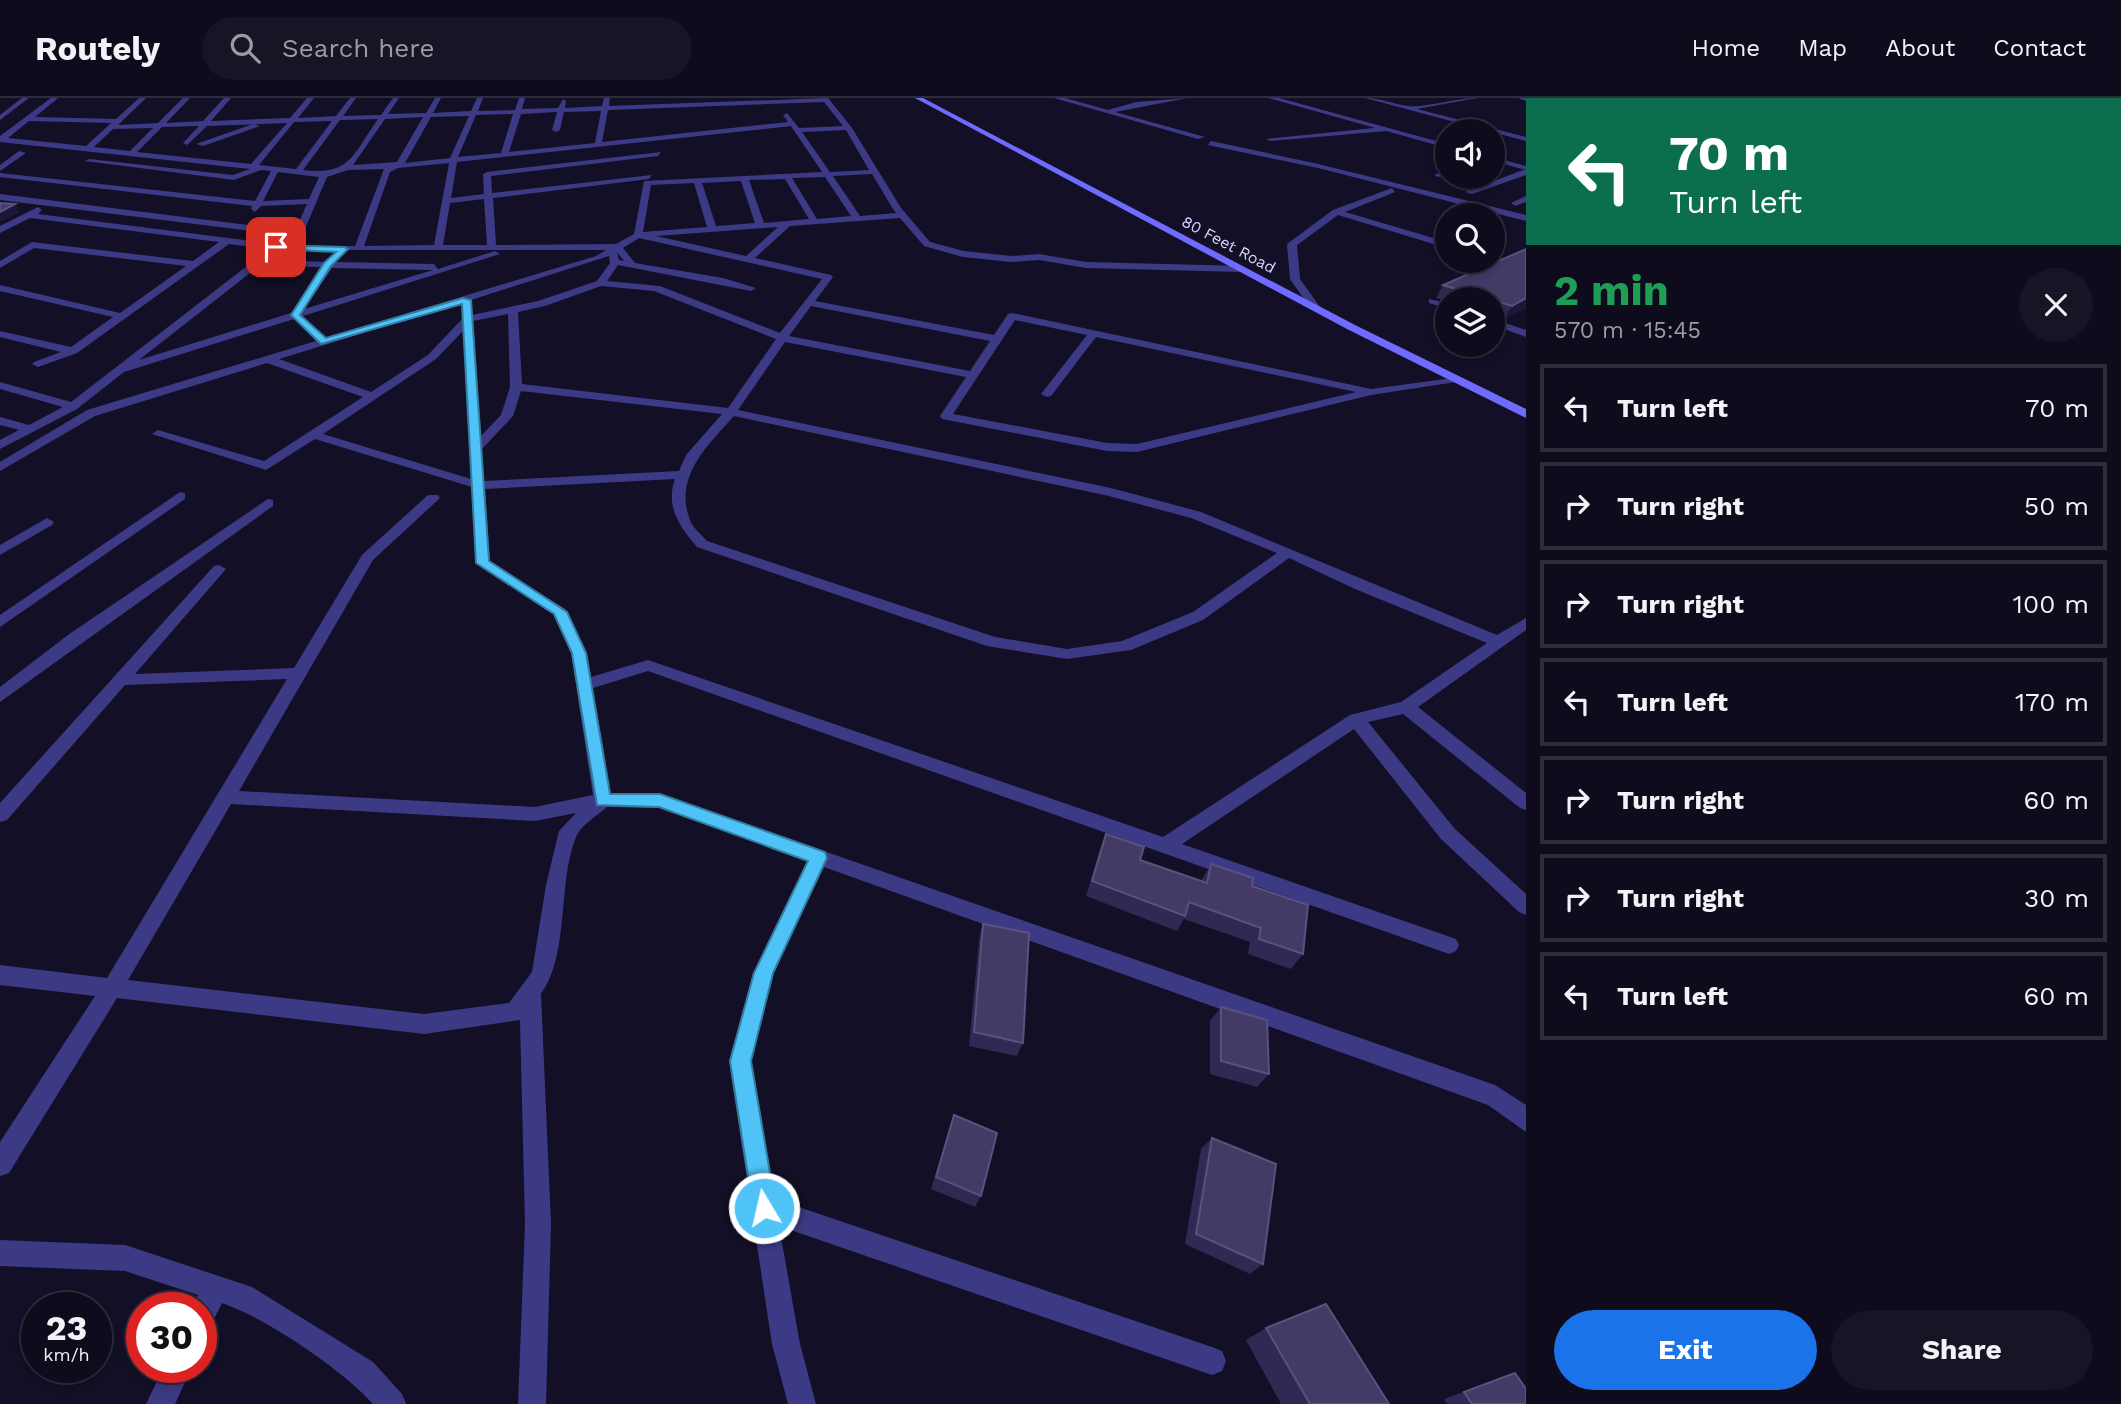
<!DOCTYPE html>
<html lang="en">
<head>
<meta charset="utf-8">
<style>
	:root { --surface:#0e0b1c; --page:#171425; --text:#f1f3f6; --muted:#9b9ba3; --line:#2e2b3b; --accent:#1a73e8 }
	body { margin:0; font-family:"Work Sans",sans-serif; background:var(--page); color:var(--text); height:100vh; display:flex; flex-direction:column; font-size:26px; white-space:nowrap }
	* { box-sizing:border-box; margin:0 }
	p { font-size:23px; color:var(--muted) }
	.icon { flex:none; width:38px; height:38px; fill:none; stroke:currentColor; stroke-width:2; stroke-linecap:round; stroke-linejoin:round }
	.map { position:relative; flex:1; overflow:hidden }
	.sheet { display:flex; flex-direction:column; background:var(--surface); width:595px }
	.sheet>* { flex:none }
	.top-card { background:#0b6e4f; color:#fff; overflow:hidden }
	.buttons { position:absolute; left:1435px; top:21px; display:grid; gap:14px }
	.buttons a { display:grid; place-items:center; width:70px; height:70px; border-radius:50%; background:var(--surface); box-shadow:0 4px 10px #0003,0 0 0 2px var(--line); font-size:35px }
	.speed { position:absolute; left:21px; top:1194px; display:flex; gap:14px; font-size:35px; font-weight:700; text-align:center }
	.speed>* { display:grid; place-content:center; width:91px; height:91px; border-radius:50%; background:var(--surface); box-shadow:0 4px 10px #0003,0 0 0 2px var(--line); line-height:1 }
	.speed small { font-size:18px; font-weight:400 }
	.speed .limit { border:10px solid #d22; background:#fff; color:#111 }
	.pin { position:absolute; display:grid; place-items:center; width:60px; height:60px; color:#fff; margin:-30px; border-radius:14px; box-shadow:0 4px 10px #0006 }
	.me { position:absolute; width:77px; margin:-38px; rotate:351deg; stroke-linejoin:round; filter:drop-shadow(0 0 5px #0008) }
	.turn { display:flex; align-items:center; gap:24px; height:147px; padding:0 28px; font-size:32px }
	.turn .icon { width:91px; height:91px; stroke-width:2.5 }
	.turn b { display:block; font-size:49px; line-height:60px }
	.round { display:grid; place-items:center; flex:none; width:74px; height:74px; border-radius:37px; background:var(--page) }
	.overview { display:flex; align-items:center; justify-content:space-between; height:119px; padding:0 28px }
	h1 { font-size:42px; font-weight:700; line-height:52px; color:#1e9e55 }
	.button { display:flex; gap:14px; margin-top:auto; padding:14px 28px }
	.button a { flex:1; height:80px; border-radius:42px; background:var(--accent); color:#fff; font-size:28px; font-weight:700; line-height:80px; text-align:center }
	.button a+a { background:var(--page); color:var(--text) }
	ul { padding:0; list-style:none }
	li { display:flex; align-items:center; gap:21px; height:88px; margin:0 14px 10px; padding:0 14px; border:4px solid var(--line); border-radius:0px }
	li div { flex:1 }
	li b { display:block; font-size:26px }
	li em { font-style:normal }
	header { display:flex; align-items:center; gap:42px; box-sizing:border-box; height:98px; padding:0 35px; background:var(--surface); border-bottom:2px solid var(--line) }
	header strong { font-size:33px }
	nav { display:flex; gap:38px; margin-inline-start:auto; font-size:24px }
	.search { width:490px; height:63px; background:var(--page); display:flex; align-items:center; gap:18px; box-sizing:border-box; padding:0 24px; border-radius:38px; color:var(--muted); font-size:26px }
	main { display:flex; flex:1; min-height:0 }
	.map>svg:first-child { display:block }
</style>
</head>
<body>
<header>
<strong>Routely</strong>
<div class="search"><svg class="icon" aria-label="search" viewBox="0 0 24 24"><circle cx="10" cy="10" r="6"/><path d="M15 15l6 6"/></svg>Search here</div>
<nav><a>Home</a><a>Map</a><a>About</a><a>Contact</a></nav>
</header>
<main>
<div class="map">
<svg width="1526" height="1306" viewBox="0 0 1526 1306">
	<rect width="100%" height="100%" fill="#130f26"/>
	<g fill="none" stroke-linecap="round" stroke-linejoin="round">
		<g fill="#3d3a85" fill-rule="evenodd">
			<path d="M22,0H29L0,22V17Z"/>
			<path d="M51,0H58L35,19L116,21L139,0H146L118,27L158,25L183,0H190L166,25L203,23L224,0H231L211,23L290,20L307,0H314L298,20L336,18L350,0H356L343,18L381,17L393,0H399L388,16L426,15L435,0H441L433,15L471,13L477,0H483L478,13L515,12L519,0H525L522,11L558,10L563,1L566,3L565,10L602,8L604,0H610L609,8L828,0L852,30L901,110L930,144L964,153L1011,158L1039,156L1086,164L1242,168L1247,171L1242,174L1086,170L1039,162L1011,164L963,159L924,148L900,120L790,128L755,160L831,177L833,179L815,203L994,237L1008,216L1012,215L1371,291L1460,279L1462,281L1456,284L1371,297L1137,354L1107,353L942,321L940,318L966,279L785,244L738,312L1111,390L1201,414L1497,537L1526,520V532L1418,609L1526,695V712L1520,710L1403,616L1368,624L1455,731L1526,796V817L1519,814L1441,741L1354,631L1182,746L1456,841L1459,847L1456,853L1449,856L648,573L593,590L611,695L666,698L1495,987L1526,1007V1034L1488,1007L824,769L774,875L751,963L775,1101L1212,1249L1222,1253L1226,1263L1222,1273L1212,1277L779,1128L800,1246L816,1306H788L772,1246L729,963L753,875L808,763L659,710L607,709C598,717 580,728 576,739C557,786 570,855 541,896L551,1126L546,1306H518L525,1126L520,922L424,936L117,900L9,1075L0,1078V1044L95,898L0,887V867L107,880L287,581L125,587L7,722L0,724V705L214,468L219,467L226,471L135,576L294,570L362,457L428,397H438L440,400L373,462L239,693L535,709L593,697L571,555L554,517L476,465L472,389L315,341L266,372L152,336L158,332L264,363L363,299L267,265L95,318L0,373V364L87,312L316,243L294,221L124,274L77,311L0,351V342L19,332L0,327V319L29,327L63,309L0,291V284L71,304L269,151L229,146L77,255L38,269L32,266L34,264L61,254L0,239V233L71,249L113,219L0,193V187L120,215L186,168L34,150L0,170V163L32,144L193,163L219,144L30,120L0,135V128L38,109L42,112L38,116L292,148H355L384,71L348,72L327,79L299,145L294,148L289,145L293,138L0,102V96L295,133L307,106L261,108L255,114L251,111L252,108L0,79V75L255,103L271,73L261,72L234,82L85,63L89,61L233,77L250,71L0,44V38ZM824,4L843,28L799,30L787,15L783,17L788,24L602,44L608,12ZM601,13L595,45L509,54L521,16L557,14L552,32L556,34L560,32L564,14ZM513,16L501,55L458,59L476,17ZM469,18L450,60L405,65L431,19ZM423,19L397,64L353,67L385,21ZM378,21C353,56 351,78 303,72L340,22ZM29,23L111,25L86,48L8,40ZM332,23L296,71L259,67L294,24ZM287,25L251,66L137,54L162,29L199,28L183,45L187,47L207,28ZM791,28L822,74L644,83L634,136L616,146L496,147L493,100L649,81L652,77L492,95L491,78L658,58L661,54L487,74L483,76L484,96L451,100L457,64ZM153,30L130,53L94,49L113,31ZM846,32L869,72L830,74L802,34ZM449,65L434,147L364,148L390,74L398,70ZM278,74L319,79L309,101L263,103ZM872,76L893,111L896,115L860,118L833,78ZM825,79L851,118L817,121L792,80ZM785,81L809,121L764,125L749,82ZM741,83L755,125L716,128L702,85ZM694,85L707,129L643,134L651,87ZM484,101L487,147H443L450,105ZM778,129L746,158L656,138ZM639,140L822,181L780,235L660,188L607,183L618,167L751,193L756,190L723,180L635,165L623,150ZM279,152H606L596,158L326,240L303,218L500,156L495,153L438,171L434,166L336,164L339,160L334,157L327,164L266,162ZM617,154L624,163L619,162ZM609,158L610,165L597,183L538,203L472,217L471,202ZM259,168L323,169L291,215L139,262ZM332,170L433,172L304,211ZM601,188L654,193L776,241L728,310L522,286L518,214L545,208ZM461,205L462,221L428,257L371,294L279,261ZM811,208L990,243L970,273L789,238ZM508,216L510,289L501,317L481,338L473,223ZM1015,222L1087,237L1041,296L1047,299L1051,298L1096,239L1356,294L1137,346L1107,345L953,316ZM463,233L471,381L323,336L436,261ZM521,293L722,316L686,357L679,373L484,383L482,351L513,318ZM734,318L1109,398L1191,420L1277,455L1193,514L1122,543L1067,551L995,539L707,443C702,437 692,429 690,422C673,379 708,347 734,318ZM675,381C665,409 680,429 697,449L987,548L1067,561L1131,552L1203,522L1289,460L1355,491L1487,545L1401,604L1350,617L1163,739L648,562L591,579L587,555L565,511L490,463L485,391ZM231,706L535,723L576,715L559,733L546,787L532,874L509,905L424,916L128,882Z"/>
			<path d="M1054,0H1065L1108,12L1136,4L1188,0L1115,14L1205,39L1198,41Z"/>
			<path d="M1365,0C1380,0 1393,6 1408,8C1423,10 1457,0 1477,0L1417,11L1526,39V43Z"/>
			<path d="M1519,0H1526V3L1520,1Z"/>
			<path d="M253,26L260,28L203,48L196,46Z"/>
			<path d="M1384,29L1387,33L1270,43L1266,41Z"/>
			<path d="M1211,43L1318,66L1526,117V123L1318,70L1208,47Z"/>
			<path d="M19,53L26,55L0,73V67Z"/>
			<path d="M1447,72V77L1438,79L1434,77Z"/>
			<path d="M1523,72H1526V77L1472,96L1465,94Z"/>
			<path d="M1392,90L1395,94L1345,114L1447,144V150L1338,117L1297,147L1300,181L1320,209L1311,211L1290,181L1287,146L1333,112Z"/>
			<path d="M1526,98V104L1515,108L1511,105Z"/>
			<path d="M1429,201L1447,205V211L1429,205Z"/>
			<path d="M1493,221L1526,232V239L1493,227Z"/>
			<path d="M180,394L185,395V401L0,529V517Z"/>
			<path d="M268,401L273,402V408L0,604V589L68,537Z"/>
			<path d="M47,420L54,424L52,427L0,457V447Z"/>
			<path d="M0,1142L125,1147L252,1189L373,1264L402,1296L406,1306H373C343,1272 266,1220 222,1205L210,1229L201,1233V1209H192L198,1197L125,1173L0,1168Z"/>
			<path d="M164,1269H192L175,1306H146Z"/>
		</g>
		<g fill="#3d3a85" fill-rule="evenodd">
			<path d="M1268,0H1279L1447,46V50Z"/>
			<path d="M1493,59L1526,68V72L1493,63Z"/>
		</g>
		<path fill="#6f6bff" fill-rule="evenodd" d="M915,0H923L1355,227L1526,311V320L1347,231Z"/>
	</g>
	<g fill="#312854">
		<path d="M1443,187L1526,210L1504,221L1493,217V201H1447V203L1436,200Z"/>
		<path d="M1106,736L1140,762L1201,783L1211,766L1252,788L1303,856L1291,871L1248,856L1250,844L1184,821L1177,833L1086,798L1100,752Z"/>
		<path d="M983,826L1023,945L1017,958L969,948L979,841Z"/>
		<path d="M1221,909L1269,976L1257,989L1210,976V923Z"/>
		<path d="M954,1017L981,1098L975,1109L931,1091Z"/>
		<path d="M1212,1040L1263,1166L1250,1176L1185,1146L1201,1051Z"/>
		<path d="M1266,1230L1389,1306H1281L1246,1242Z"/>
		<path d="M1515,1275L1526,1306H1447L1444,1301Z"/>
	</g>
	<g fill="#1d163a">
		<path d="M15,106L19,115L0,124V114Z"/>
		<path d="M1526,200V210L1504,221L1512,208Z"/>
	</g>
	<g fill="#433a66" stroke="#5a527e" stroke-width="2">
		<path d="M0,105L15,106L0,114Z"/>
		<path d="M1526,151V200L1512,208L1443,187Z"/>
		<path d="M1106,736L1144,749L1140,762L1207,785L1211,766L1253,780L1252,788L1308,807L1303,856L1259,841L1261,830L1189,804L1185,818L1092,783Z"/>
		<path d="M983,826L1029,835L1023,945L974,934Z"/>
		<path d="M1221,909L1267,922L1269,976L1221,963Z"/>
		<path d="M954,1017L997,1035L981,1098L936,1079Z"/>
		<path d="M1212,1040L1276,1066L1263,1166L1196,1136Z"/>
		<path d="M1326,1206L1389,1306H1310L1266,1230Z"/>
		<path d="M1515,1275L1526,1291V1306H1472L1464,1294Z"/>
	</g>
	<path fill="#4fc3f7" stroke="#337fa1" stroke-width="2" d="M276,147L344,149L348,151L331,168L300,217L326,240L463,200L471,202L489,463L567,514L586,555L610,696H660L825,754L827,760L773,875L751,963L776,1110L772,1118L764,1121L756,1118L753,1110L730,963L754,875L808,763L659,709L597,707L572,555L554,516L476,465L462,206L321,246L291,217L324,165L336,154L274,151Z"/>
	<g text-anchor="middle" stroke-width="7" stroke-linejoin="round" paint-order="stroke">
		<g font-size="16" fill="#d9d4ff" stroke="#130f26">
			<text transform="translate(1229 146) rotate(28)" y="6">80 Feet Road</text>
		</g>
	</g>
</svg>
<div class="buttons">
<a><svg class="icon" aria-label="sound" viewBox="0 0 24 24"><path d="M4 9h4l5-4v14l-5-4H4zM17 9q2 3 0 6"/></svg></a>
<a><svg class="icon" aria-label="search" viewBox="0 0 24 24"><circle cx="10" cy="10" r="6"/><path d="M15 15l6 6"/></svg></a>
<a><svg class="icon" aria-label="layers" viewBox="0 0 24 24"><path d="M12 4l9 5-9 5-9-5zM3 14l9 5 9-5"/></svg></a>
</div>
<div class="speed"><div>23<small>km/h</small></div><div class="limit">30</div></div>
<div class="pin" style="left:276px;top:149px;background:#d93025"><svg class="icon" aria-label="arrive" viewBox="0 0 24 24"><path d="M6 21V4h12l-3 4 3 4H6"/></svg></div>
<svg class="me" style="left:764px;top:1110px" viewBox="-20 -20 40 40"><circle r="17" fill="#4fc3f7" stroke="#fff" stroke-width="3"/><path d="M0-11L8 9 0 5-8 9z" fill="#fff"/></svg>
</div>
<section class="sheet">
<div class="top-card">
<div class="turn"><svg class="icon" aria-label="left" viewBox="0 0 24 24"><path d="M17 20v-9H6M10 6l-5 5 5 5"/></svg><div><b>70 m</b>Turn left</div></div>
</div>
<div class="overview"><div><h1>2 min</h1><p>570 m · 15:45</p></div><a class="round"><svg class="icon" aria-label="close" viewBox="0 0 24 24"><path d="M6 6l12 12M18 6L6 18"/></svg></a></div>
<ul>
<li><svg class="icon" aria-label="left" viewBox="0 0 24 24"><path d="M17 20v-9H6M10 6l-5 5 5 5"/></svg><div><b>Turn left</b></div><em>70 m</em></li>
<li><svg class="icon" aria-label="right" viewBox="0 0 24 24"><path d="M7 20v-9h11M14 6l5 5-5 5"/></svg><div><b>Turn right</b></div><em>50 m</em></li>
<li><svg class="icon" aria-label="right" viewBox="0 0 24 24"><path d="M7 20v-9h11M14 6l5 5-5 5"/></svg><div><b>Turn right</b></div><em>100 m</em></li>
<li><svg class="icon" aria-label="left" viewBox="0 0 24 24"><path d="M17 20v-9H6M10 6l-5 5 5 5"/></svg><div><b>Turn left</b></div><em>170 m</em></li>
<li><svg class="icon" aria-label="right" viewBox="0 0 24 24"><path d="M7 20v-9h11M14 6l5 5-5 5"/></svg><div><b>Turn right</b></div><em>60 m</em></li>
<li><svg class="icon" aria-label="right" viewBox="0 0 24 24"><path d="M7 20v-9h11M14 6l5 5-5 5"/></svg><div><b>Turn right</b></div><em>30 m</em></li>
<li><svg class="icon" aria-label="left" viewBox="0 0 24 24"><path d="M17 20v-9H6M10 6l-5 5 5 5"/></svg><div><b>Turn left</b></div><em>60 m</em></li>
</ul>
<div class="button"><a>Exit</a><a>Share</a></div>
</section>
</main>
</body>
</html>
